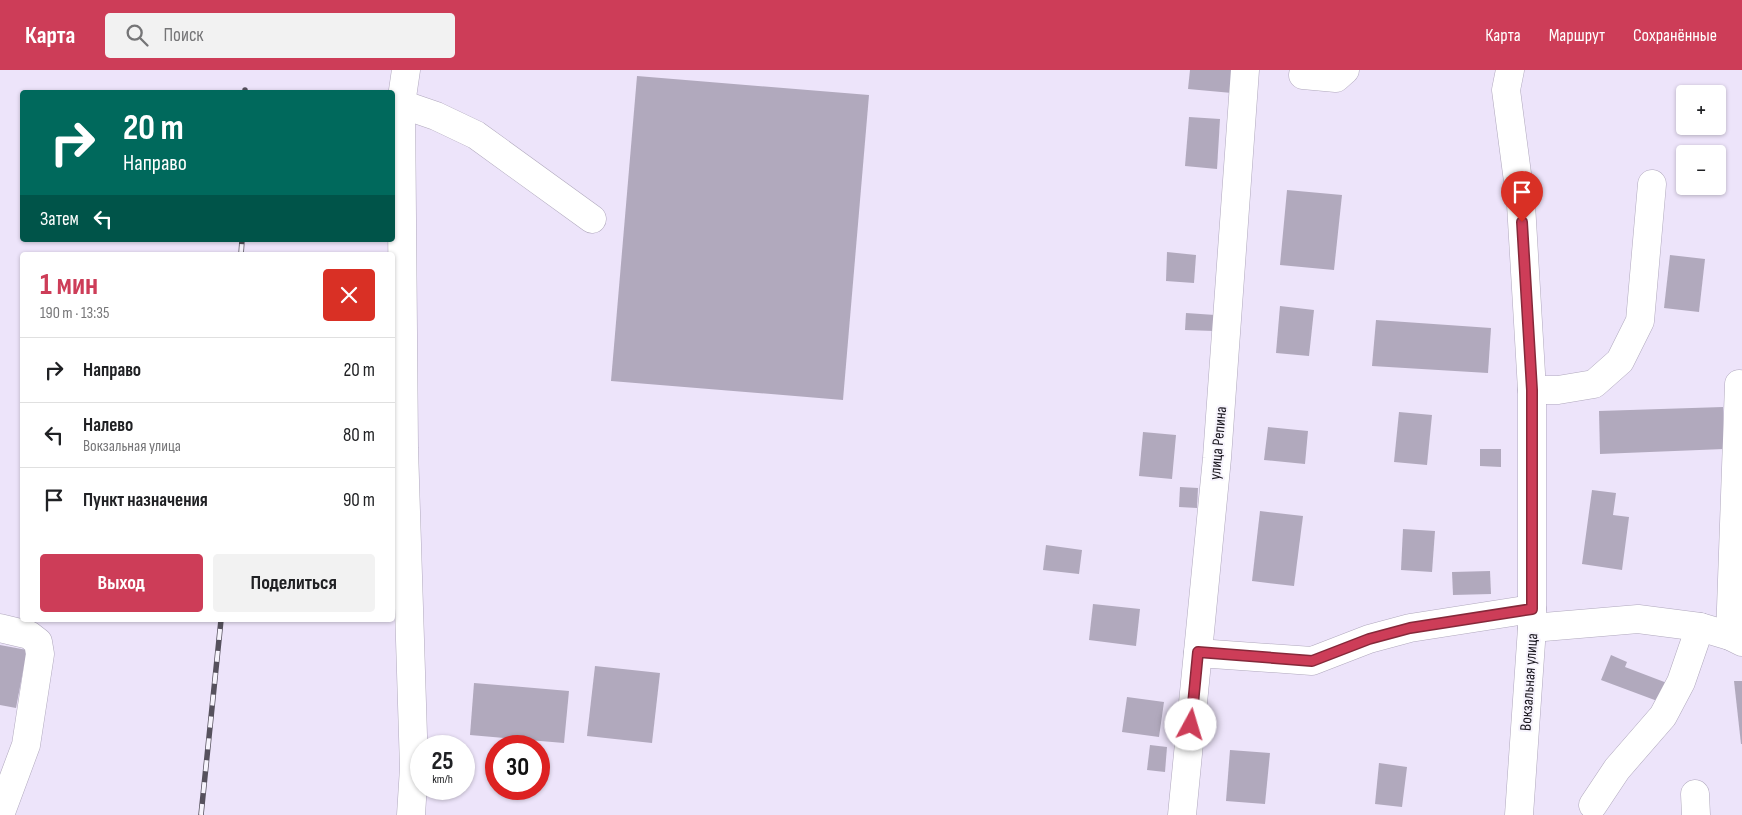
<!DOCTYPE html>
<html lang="ru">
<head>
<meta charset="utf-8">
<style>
	:root { --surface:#fff; --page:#f2f2f2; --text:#202124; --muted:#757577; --line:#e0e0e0; --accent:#cd3d58 }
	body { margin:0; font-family:"Sofia Sans Condensed",sans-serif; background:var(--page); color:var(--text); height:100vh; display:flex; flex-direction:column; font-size:19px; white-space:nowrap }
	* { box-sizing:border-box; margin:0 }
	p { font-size:16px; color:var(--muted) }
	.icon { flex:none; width:28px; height:28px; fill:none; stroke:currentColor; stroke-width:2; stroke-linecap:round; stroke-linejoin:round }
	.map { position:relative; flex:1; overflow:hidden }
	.sheet { position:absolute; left:20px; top:182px; width:375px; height:370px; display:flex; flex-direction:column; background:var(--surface); border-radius:5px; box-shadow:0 1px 4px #0004 }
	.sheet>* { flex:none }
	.top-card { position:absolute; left:20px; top:20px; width:375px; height:152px; border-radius:5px; box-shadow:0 1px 4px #0004; background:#00695c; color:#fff; overflow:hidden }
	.controls { position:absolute; left:1676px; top:15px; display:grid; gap:10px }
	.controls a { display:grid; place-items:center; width:50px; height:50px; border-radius:5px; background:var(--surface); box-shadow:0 1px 4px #0004; font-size:25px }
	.speed { position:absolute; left:410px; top:665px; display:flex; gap:10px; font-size:25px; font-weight:700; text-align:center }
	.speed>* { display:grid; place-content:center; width:65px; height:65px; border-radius:50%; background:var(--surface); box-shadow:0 1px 4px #0004; line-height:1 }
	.speed small { font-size:12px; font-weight:400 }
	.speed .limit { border:8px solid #d22; background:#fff; color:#111 }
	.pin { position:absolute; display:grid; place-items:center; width:42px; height:42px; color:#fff; margin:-51px -21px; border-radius:50% 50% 50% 0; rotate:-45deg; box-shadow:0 0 5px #0007 }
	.pin .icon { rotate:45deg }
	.me { position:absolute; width:55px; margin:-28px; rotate:6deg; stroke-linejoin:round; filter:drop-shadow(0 0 4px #0008) }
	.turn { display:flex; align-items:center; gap:18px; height:105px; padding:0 20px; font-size:22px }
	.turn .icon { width:65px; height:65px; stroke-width:2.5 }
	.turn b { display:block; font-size:35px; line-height:42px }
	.then { display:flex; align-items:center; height:48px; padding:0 20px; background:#0003; gap:10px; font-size:19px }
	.round { display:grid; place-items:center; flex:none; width:52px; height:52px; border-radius:5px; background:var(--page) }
	.head { display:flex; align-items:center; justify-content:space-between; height:85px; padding:0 20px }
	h1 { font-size:30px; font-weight:700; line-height:38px; color:var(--accent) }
	.action { display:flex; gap:10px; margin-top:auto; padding:10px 20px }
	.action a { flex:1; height:58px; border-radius:5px; background:var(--accent); color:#fff; font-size:20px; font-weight:700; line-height:58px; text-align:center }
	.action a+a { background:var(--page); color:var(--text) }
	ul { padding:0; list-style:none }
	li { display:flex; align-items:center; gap:15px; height:65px; padding:0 20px; border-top:1px solid var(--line) }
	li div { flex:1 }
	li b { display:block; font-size:19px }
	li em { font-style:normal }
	header { display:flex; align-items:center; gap:30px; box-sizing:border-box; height:70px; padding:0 25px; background:var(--accent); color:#fff }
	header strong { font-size:24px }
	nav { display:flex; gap:28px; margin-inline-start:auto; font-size:18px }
	.search { width:350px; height:45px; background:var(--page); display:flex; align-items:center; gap:12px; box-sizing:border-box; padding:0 18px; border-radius:5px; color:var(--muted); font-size:19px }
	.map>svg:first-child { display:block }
</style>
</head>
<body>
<header>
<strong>Карта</strong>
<div class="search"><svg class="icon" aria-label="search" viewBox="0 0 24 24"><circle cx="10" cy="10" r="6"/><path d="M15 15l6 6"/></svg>Поиск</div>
<nav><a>Карта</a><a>Маршрут</a><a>Сохранённые</a></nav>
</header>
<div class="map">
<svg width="1742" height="745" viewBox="0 0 1742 745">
	<rect width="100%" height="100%" fill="#ede4fa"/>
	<g fill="#b1a9bd">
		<path d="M1190,0H1234L1232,23L1188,19Z"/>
		<path d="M637,6L869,25L843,330L611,311Z"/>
		<path d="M1189,47L1220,49L1217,99L1185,96Z"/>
		<path d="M1287,120L1342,125L1334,200L1280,195Z"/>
		<path d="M1167,182L1196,185L1194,213L1166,211Z"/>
		<path d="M1670,185L1705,189L1699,242L1664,238Z"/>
		<path d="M1280,236L1314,240L1309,286L1276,283Z"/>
		<path d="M1186,243L1215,245L1214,261L1185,260Z"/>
		<path d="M1376,250L1491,258L1488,303L1372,296Z"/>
		<path d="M1723,337L1724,379L1600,384L1599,341Z"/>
		<path d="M1399,342L1432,345L1427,395L1394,392Z"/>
		<path d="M1268,357L1308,361L1305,394L1264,390Z"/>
		<path d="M1143,362L1176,365L1172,409L1139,406Z"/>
		<path d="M1480,379H1501V397L1480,396Z"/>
		<path d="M1180,417L1198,418L1197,438L1179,437Z"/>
		<path d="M1592,420L1616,423L1613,445L1629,447L1622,500L1582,494Z"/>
		<path d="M1260,441L1303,446L1294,516L1252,511Z"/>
		<path d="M1403,459L1435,461L1432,502L1401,500Z"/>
		<path d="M1046,475L1082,480L1079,504L1043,500Z"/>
		<path d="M1490,501L1491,524L1453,525L1452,502Z"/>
		<path d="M1093,534L1140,539L1136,576L1089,570Z"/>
		<path d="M0,575L27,580L16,638L0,635Z"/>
		<path d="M1611,585L1627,592L1625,597L1667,613L1660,632L1601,610Z"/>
		<path d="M595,596L660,603L652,673L587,666Z"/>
		<path d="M1734,611H1742V674H1741Z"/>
		<path d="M474,613L569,621L564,673L470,665Z"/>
		<path d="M1127,627L1164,632L1159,667L1122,662Z"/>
		<path d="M1150,675L1167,677L1165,702L1147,700Z"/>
		<path d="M1230,680L1270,683L1265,734L1226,731Z"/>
		<path d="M1379,693L1407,697L1402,737L1375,734Z"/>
	</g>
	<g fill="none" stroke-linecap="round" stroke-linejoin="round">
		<defs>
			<g id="minor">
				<path d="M406,0L401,34L404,378L414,698L411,745"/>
				<path d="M1303,5L1336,8L1345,0"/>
				<path d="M401,34L436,46L476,65L592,149"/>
				<path d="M1532,320H1558L1594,314L1620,291L1640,251L1652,114"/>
				<path d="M0,558L29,565L38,572L40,584L26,675L0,745"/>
				<path d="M1532,558L1638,549L1700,557L1730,566L1742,572"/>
				<path d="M1730,566L1739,314"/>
				<path d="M1198,583L1312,591L1369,569L1410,558L1532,539"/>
				<path d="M1695,724L1696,745"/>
				<path d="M1593,735L1617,699L1663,646L1681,612L1700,557"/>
				<path d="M1182,745L1217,388L1245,0"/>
			</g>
			<path id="major" d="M1510,0L1506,20L1521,134L1532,320V558L1519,745"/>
		</defs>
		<use href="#minor" stroke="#b0a8bd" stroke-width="29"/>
		<use href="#major" stroke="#b0a8bd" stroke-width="29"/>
		<use href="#minor" stroke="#fff" stroke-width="28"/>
		<use href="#major" stroke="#fff" stroke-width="28"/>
		<defs>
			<g id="rail">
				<path d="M245,22V20"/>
				<path d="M241,185L242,170"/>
				<path d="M201,745L221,550"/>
			</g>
		</defs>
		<use href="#rail" stroke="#56515d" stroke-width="5.5"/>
		<use href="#rail" stroke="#f7f4fd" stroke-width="4" stroke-dasharray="11" stroke-linecap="butt"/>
	</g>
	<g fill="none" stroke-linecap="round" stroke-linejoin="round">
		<defs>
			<path id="route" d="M1191,655L1198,582L1312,591L1369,569L1410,558L1532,539V320L1522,152"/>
		</defs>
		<use href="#route" stroke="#852839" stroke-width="12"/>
		<use href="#route" stroke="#cd3d58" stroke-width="9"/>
	</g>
	<g text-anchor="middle" stroke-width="4" stroke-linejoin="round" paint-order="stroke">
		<g font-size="16" fill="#19161e" stroke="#f7f4fd">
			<text transform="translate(1217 373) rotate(-85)" y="6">улица Репина</text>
			<text transform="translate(1528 612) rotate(-86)" y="6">Вокзальная улица</text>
		</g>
	</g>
</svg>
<div class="controls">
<a>+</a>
<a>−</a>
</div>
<div class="speed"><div>25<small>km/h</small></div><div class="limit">30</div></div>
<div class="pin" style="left:1522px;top:152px;background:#d93025"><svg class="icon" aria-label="arrive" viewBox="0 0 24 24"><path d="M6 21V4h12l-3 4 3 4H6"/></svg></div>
<svg class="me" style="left:1191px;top:655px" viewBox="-20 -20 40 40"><circle r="19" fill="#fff"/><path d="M0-13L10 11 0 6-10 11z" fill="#cd3d58"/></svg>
<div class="top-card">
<div class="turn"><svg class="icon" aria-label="right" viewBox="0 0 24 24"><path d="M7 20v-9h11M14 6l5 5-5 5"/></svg><div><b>20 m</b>Направо</div></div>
<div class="then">Затем<svg class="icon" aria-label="left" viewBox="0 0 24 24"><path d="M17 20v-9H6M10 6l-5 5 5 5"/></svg></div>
</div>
<section class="sheet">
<div class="head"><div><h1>1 мин</h1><p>190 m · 13:35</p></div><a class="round" style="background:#d93025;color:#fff"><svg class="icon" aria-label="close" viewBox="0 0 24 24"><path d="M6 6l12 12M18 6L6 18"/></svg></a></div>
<ul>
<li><svg class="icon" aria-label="right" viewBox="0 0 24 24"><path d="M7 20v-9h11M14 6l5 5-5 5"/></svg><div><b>Направо</b></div><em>20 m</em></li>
<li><svg class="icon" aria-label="left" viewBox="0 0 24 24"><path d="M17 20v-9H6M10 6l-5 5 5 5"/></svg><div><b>Налево</b><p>Вокзальная улица</p></div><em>80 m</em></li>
<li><svg class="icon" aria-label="arrive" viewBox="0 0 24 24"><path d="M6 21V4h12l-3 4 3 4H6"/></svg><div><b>Пункт назначения</b></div><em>90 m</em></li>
</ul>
<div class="action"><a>Выход</a><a>Поделиться</a></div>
</section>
</div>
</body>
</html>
